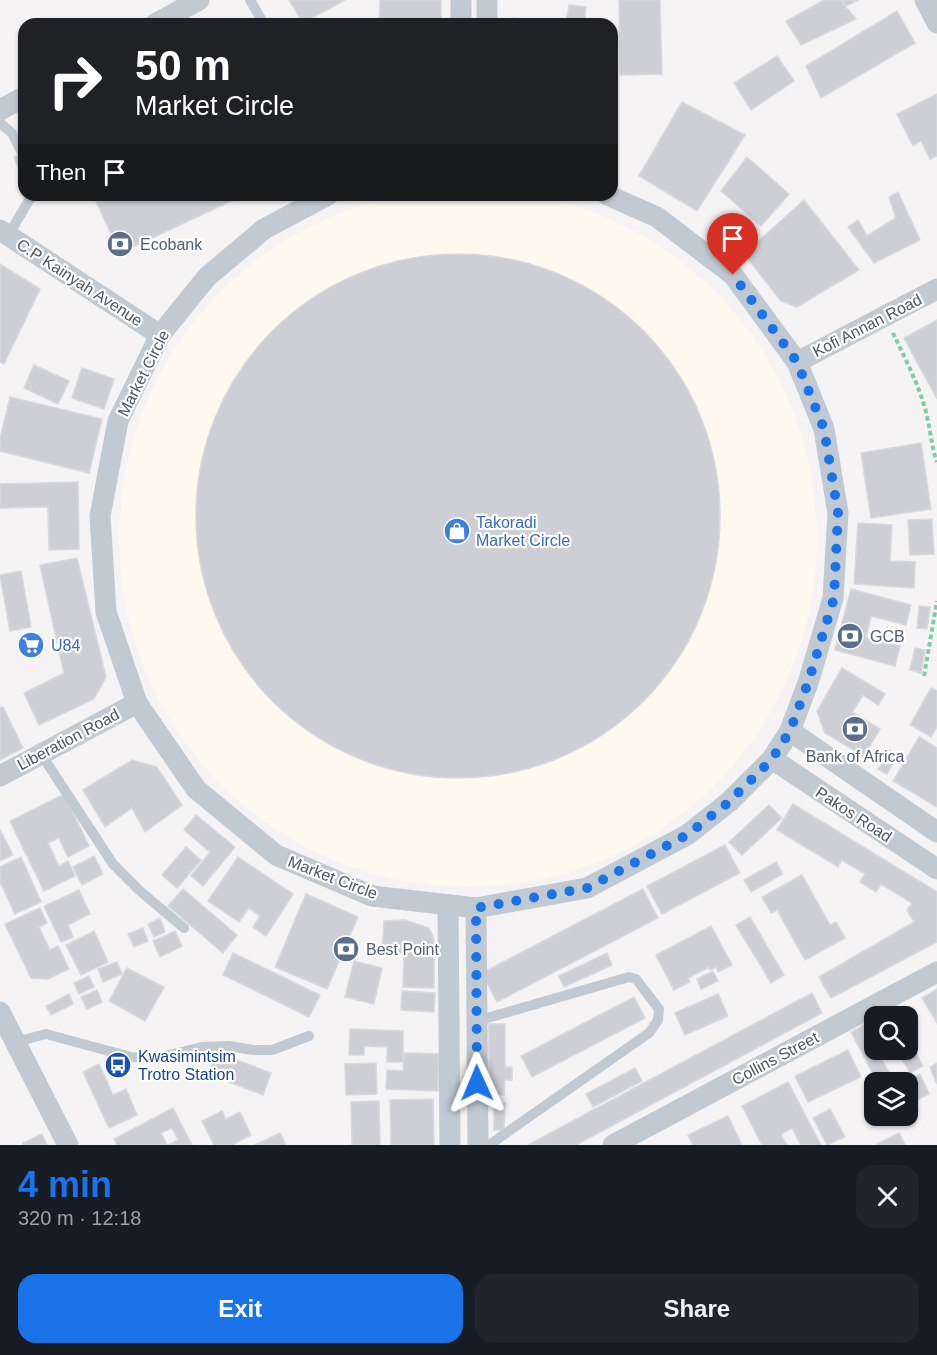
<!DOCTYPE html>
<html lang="en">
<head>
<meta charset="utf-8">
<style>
	:root { --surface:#171b24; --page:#20242c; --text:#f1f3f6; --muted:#9ea1a6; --accent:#1a73e8 }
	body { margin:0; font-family:Arial,sans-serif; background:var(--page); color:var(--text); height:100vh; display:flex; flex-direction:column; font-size:22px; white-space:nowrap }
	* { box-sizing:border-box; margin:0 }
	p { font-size:20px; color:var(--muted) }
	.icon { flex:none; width:33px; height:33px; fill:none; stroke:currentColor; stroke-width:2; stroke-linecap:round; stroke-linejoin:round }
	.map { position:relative; height:1145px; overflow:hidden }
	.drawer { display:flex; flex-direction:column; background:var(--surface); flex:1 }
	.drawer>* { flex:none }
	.hud { position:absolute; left:18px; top:18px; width:600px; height:183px; border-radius:18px; box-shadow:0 2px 4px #0004; background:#202124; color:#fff; overflow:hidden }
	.tools { position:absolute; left:864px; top:1006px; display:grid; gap:12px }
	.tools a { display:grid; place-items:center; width:54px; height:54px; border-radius:12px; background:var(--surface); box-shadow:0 2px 4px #0004; font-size:30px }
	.pin { position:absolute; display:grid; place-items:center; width:51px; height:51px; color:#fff; margin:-62px -26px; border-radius:50% 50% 50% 0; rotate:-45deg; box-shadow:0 0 6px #0007 }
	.pin .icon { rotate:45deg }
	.me { position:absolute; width:66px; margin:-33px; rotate:359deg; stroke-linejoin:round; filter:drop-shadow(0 0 4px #0008) }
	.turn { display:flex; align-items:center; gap:21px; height:126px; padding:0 18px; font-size:27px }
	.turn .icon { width:78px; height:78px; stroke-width:2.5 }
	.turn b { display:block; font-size:42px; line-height:51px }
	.then { display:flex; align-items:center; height:57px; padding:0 18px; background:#0003; gap:12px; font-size:22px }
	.round { display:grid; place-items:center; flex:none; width:63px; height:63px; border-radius:18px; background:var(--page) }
	.summary { display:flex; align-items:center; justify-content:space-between; height:102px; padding:0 18px }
	h1 { font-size:36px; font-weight:600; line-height:45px; color:var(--accent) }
	.action { display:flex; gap:12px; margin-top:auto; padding:12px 18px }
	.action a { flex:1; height:69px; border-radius:18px; background:var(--accent); color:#fff; font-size:24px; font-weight:600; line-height:69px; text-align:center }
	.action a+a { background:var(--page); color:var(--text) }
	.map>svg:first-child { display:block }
</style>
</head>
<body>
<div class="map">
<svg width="937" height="1145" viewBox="0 0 937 1145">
	<rect width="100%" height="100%" fill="#f5f3f3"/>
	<circle fill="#fdf9ef" cx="468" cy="538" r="349"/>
	<g fill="#cdcfd5" stroke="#d7d9de" stroke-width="1.5">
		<path d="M289,0H345L303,23Z"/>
		<path d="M380,0H441V24H379Z"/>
		<path d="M619,0H660L662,74L620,75Z"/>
		<path d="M824,0H840L856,19L801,45L786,21Z"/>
		<path d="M842,0H858L846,6Z"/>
		<path d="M569,5L586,7L584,24H566Z"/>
		<path d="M897,11L915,43L821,98L806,66Z"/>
		<path d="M514,18L544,24H513Z"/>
		<path d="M777,56L794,81L751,110L734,83Z"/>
		<path d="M937,94V156L930,159L921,141L913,146L897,114Z"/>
		<path d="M682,102L745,135L697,211L639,176Z"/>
		<path d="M24,152V183L14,157Z"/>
		<path d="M747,157L789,194L761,226L721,191Z"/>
		<path d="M898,192L920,240L874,263L848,227L858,220L867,236L896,218L889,197Z"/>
		<path d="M93,195H244L120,253Z"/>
		<path d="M804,200L859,270L797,307L781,301L744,254Z"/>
		<circle cx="458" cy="516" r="262"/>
		<path d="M0,264L40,289L4,364L0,362Z"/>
		<path d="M937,320V399L904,338Z"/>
		<path d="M34,365L69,381L58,404L24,388Z"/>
		<path d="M82,368L114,379L104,409L72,398Z"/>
		<path d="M10,397L102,419L89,473L0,451V439Z"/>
		<path d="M921,443L931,509L871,518L861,453Z"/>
		<path d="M78,482L79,549L49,550L48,507L0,508V484Z"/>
		<path d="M932,519L934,554L910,555L908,520Z"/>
		<path d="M858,523L892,525L890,561L915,562L914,588L854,584Z"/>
		<path d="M77,558L106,677L94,699L39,725L24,693L64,673L40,565Z"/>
		<path d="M21,571L31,627L10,631L0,575Z"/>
		<path d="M851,589L911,605L906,625L871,616L866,637L900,646L895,666L835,650Z"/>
		<path d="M919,606L930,607L927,629L917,628Z"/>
		<path d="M915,648L925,650L921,673L910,670Z"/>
		<path d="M842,668L885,694L878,705L863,695L852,712L880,729L864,756L825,733L817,711Z"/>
		<path d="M931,688L937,691V727L931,737L910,725Z"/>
		<path d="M3,707L23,748L0,760V708Z"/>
		<path d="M919,737L937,748V807L893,781Z"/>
		<path d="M890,750L898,755L887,774L878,769Z"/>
		<path d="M132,760L157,767L182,805L145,832L132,808L105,827L83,790Z"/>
		<path d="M64,794L89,846L68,857L59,838L48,843L59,866L68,861L75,876L44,891L10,821Z"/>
		<path d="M793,804L937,892V942L831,998L819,977L914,922L907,910L912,903L881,884L876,892L860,882L865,874L842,860L838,867L777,830Z"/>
		<path d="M769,805L782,818L742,855L729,842Z"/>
		<path d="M196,815L235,847L203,886L191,876L210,852L184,830Z"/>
		<path d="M0,830L13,855L0,861Z"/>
		<path d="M725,845L740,873L662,914L647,886Z"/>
		<path d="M186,847L201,860L177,888L162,875Z"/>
		<path d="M94,856L103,874L82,885L73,867Z"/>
		<path d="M21,857L41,902L15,914L0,882V867Z"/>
		<path d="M238,857L293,894L266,936L253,927L260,916L249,908L239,922L208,901Z"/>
		<path d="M776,862L783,874L751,892L744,880Z"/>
		<path d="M802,875L830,925L836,922L845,938L805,960L777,910L771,913L762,897Z"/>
		<path d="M183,889L237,935L223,953L168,906Z"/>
		<path d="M643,889L658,918L497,1002L482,973Z"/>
		<path d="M79,890L90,914L68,925L73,937L61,942L44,906Z"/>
		<path d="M306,894L358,917L327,989L275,967Z"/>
		<path d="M40,908L47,923L39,927L50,950L58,946L69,969L48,979L31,978L5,924Z"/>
		<path d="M750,917L784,975L771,983L736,925Z"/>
		<path d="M160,918L165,932L154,937L148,924Z"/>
		<path d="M405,920L429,928L434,939V988L403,987L404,953H382L384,921Z"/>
		<path d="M711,926L732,965L718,972L716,967L710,970L709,967L688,978L690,982L674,990L656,955Z"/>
		<path d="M143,928L148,941L134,947L128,934Z"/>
		<path d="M94,931L108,962L81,975L66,945Z"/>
		<path d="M175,931L182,946L160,957L153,941Z"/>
		<path d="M233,953L320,995L309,1017L223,975Z"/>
		<path d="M607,953L612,965L564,987L559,976Z"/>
		<path d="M354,961L382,968L374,1004L345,997Z"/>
		<path d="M117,962L122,974L103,982L98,969Z"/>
		<path d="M127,968L164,987L145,1021L109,1001Z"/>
		<path d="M713,971L718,981L701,989L697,979Z"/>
		<path d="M89,976L94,987L79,994L74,983Z"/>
		<path d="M937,989V1023L922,998Z"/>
		<path d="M97,990L102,1002L87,1009L81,997Z"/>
		<path d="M402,991L435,993L434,1012L401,1010Z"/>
		<path d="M812,993L822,1013L576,1145H528Z"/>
		<path d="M69,994L73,1004L51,1015L46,1006Z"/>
		<path d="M718,994L728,1016L685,1035L675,1013Z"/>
		<path d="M634,997L645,1018L532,1077L521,1056Z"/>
		<path d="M893,1009L897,1017H878Z"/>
		<path d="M874,1019V1050H884L878,1053L891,1076L878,1083L851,1032Z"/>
		<path d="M489,1024H505V1067H512V1080H505L504,1095H489Z"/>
		<path d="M350,1029L403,1031V1062H387V1047L364,1046V1055H349Z"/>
		<path d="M908,1037L923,1066L910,1073L897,1050H908Z"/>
		<path d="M848,1050L861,1077L808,1102L795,1076Z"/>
		<path d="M216,1052L271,1073L263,1095L208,1074Z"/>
		<path d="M404,1053L439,1054L438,1091L386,1089L387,1070L403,1071Z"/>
		<path d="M376,1063L377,1094L346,1095L345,1064Z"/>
		<path d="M937,1063V1084L930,1067Z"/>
		<path d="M99,1064L113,1095L126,1089L137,1115L109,1128L83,1072Z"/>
		<path d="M635,1068L642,1081L593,1107L586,1094Z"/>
		<path d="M920,1074L929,1094L913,1102L918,1111L900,1120L898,1116H908V1090L912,1088L908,1080Z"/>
		<path d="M788,1082L821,1145H801L792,1128L781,1134L787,1145H762L742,1106Z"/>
		<path d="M874,1093V1109L867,1097Z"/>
		<path d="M433,1099L434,1145H391L390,1100Z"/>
		<path d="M379,1101L380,1145H352L351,1102Z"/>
		<path d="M494,1103H505L504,1130H494Z"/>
		<path d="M173,1108L192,1145H168L178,1140L172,1128L161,1133L167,1145H117L114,1139Z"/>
		<path d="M830,1109L845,1137L827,1145L813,1118Z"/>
		<path d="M222,1111L226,1119L240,1112L251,1135L232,1145H214L202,1121Z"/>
		<path d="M728,1116L742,1145H693L688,1135Z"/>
		<path d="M280,1133L286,1145H255Z"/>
		<path d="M899,1133L905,1145H878L877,1144Z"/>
		<path d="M42,1134L47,1145H24L23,1143Z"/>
	</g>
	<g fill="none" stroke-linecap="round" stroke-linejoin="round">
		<g stroke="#7ad0a6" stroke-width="4" stroke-dasharray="4.5 3" stroke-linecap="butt">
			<path d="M893,333C906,361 922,390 928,421C931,435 932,449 937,462"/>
			<path d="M924,676L937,601"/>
		</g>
		<g stroke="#c1cad2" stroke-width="10">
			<path d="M250,0L264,24"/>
			<path d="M0,123L12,133L22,153"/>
			<path d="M8,236L32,195"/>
			<path d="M41,754L113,864L140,891L184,928"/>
			<path d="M477,1021L629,977L636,979L659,1009L658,1020L649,1033L489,1145"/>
			<path d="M15,1042L46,1034L131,1057L156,1058L202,1047L229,1046L253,1050H272L309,1036"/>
		</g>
		<g stroke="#c1cad2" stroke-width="21">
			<path d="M925,0L937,23"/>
			<path d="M155,24L199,0"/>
			<path d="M461,24V0"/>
			<path d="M487,24V0"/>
			<path d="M0,110L24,97"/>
			<path d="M328,195L264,229L207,277L160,335L118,421L100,516L106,612L137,703L196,789L276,855L372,896L476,908L587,888L687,835L729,802L772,759L790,731L809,680L833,598L838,513L824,429L797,362L733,275L657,217L607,195"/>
			<path d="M0,230L160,335"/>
			<path d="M797,362L937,289"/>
			<path d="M790,731L937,832"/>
			<path d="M772,759L937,869"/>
			<path d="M0,776L137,703"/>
			<path d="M448,905L450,1145"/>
			<path d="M476,908L478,1145"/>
			<path d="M0,1012L68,1145"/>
			<path d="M613,1145L937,972"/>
		</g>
	</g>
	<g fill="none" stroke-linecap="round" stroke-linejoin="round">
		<path stroke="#1a73e8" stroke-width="10" stroke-dasharray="0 18" d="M477,1083L476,908L587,888L687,835L729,802L772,759L790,731L809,680L834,598L838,513L824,429L797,362L733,275"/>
	</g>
	<defs>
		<symbol id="bank-disc" viewBox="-11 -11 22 22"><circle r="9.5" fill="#5c6f8a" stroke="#fff"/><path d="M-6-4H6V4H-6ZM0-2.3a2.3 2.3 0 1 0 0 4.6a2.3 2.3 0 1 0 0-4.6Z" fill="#fff"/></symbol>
		<symbol id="shop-disc" viewBox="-11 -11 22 22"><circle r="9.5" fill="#3f7fe0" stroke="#fff"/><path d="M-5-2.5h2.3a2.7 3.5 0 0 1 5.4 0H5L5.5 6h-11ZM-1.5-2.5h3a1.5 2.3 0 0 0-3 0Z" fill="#fff"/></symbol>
		<symbol id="supermarket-disc" viewBox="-11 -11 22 22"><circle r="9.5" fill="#3f7fe0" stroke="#fff"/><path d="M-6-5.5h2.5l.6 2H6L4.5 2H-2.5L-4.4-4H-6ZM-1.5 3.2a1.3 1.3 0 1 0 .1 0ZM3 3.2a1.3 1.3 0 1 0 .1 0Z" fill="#fff"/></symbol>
		<symbol id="bus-disc" viewBox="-11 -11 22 22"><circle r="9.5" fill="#1a4fb4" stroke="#fff"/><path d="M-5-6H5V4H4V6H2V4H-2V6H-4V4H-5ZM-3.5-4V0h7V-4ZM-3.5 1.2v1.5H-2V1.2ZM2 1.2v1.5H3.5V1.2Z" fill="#fff"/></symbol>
	</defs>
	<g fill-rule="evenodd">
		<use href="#bank-disc" x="105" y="229" width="30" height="30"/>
		<use href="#shop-disc" x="442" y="516" width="30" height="30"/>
		<use href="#bank-disc" x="835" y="621" width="30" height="30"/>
		<use href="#supermarket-disc" x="16" y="630" width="30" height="30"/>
		<use href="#bank-disc" x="840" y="714" width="30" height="30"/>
		<use href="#bank-disc" x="331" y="934" width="30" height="30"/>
		<use href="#bus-disc" x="103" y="1050" width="30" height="30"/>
	</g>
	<g text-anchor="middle" stroke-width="4.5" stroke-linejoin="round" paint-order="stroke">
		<g font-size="16" fill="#4e5e75" stroke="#fff" text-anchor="start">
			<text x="140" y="250">Ecobank</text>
			<text x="870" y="642">GCB</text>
			<text x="855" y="762" text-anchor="middle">Bank of Africa</text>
			<text x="366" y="955">Best Point</text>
		</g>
		<g font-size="16" fill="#4a5661" stroke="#fff">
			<text transform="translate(80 282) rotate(33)" y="6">C.P Kainyah Avenue</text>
			<text transform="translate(867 325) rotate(-27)" y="6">Kofi Annan Road</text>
			<text transform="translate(143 373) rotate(-63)" y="6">Market Circle</text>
			<text transform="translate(68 739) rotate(-28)" y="6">Liberation Road</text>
			<text transform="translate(854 814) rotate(33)" y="6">Pakos Road</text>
			<text transform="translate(333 877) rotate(21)" y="6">Market Circle</text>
			<text transform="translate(775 1058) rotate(-28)" y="6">Collins Street</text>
		</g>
		<g font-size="16" fill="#366cbe" stroke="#fff" text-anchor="start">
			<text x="476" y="528">Takoradi<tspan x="476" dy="18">Market Circle</tspan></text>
			<text x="51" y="651">U84</text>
		</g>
		<g font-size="16" fill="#164399" stroke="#fff" text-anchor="start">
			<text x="138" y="1062">Kwasimintsim<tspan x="138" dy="18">Trotro Station</tspan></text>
		</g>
	</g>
</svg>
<div class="tools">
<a><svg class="icon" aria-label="search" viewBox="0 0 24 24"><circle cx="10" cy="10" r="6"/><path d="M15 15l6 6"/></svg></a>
<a><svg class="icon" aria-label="layers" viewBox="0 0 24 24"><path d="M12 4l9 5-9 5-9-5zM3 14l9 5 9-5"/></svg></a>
</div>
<div class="pin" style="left:733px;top:275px;background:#d93025"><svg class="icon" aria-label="arrive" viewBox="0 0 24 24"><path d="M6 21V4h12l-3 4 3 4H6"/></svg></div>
<svg class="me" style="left:477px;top:1083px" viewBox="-20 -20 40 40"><path d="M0-17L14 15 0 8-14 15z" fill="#1a73e8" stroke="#fff" stroke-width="4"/></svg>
<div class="hud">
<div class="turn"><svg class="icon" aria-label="right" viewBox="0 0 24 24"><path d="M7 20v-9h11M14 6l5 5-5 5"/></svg><div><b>50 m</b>Market Circle</div></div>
<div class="then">Then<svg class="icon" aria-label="arrive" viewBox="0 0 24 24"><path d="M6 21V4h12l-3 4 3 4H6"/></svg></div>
</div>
</div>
<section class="drawer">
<div class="summary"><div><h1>4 min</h1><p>320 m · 12:18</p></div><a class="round"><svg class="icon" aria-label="close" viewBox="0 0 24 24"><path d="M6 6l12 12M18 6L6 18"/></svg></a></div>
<div class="action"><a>Exit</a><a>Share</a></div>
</section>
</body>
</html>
